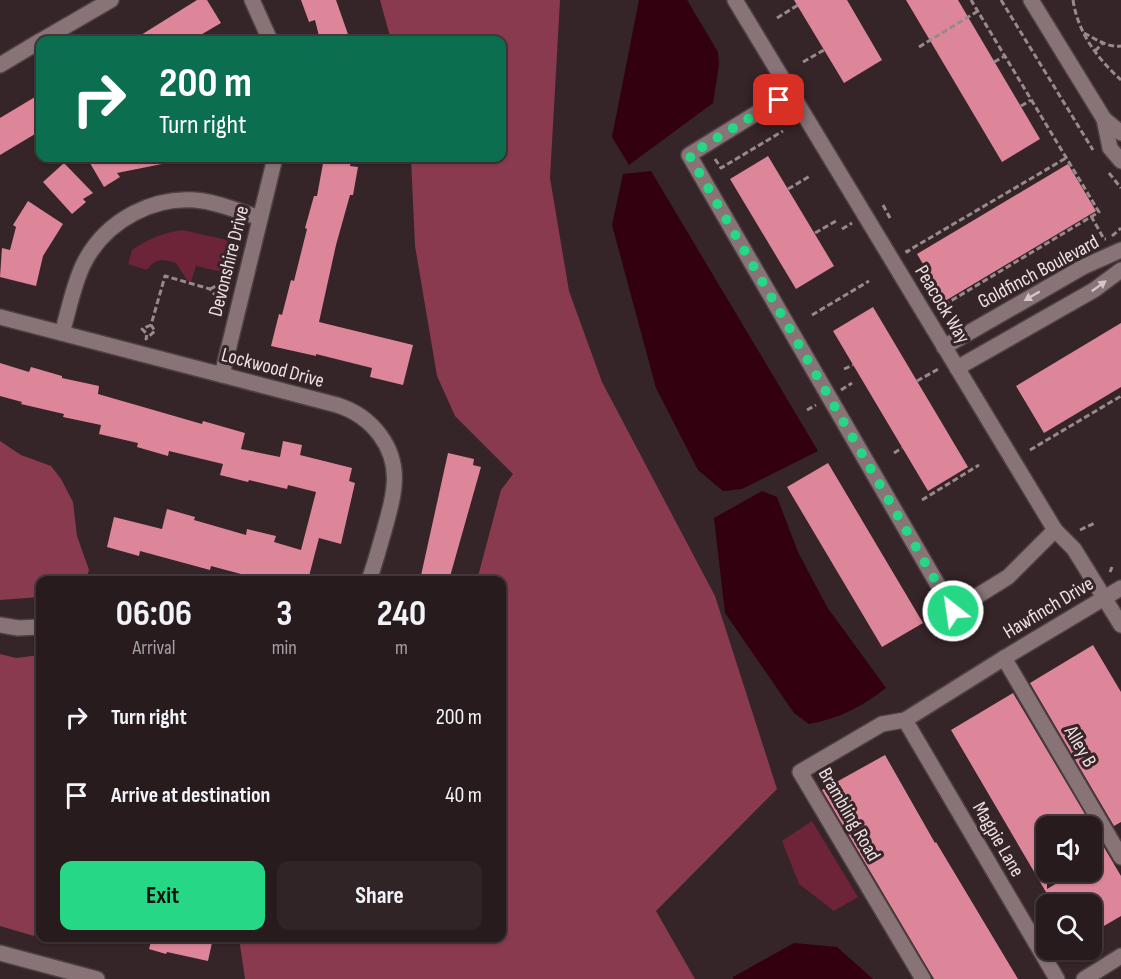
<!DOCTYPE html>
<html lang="en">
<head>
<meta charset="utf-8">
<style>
	:root { --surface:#281b1e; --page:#302427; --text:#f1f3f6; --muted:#a5a1a4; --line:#44393c; --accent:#26d886 }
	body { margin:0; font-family:"Sofia Sans Condensed",sans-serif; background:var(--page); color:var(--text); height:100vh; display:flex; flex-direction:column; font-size:22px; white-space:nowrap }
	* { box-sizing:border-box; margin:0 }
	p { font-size:20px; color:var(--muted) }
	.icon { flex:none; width:33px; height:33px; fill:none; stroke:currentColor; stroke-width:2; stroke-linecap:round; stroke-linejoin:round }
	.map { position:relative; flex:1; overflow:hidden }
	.drawer { position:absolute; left:36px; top:576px; width:470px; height:366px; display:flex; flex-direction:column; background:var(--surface); border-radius:12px; box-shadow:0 2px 4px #0004,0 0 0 2px var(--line) }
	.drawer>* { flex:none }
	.hud { position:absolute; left:36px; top:36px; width:470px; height:126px; border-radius:12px; box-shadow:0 2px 4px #0004,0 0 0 2px var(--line); background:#0b6e4f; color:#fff; overflow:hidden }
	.controls { position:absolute; left:1036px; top:816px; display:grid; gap:12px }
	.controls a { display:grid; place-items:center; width:66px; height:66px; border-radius:12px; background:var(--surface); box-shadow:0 2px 4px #0004,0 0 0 2px var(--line); font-size:30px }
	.pin { position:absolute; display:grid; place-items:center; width:51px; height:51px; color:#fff; margin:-26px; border-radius:12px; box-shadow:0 3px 9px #0006 }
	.me { position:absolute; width:66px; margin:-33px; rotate:330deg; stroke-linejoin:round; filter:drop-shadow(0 0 4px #0008) }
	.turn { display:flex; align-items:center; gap:21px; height:126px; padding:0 24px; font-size:27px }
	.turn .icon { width:78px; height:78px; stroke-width:2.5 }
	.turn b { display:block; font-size:42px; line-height:51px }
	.eta { display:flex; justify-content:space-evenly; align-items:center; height:102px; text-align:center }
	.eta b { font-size:36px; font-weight:700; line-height:42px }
	.action { display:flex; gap:12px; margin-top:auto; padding:12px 24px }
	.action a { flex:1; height:69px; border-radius:12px; background:var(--accent); color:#111; font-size:24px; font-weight:700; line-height:69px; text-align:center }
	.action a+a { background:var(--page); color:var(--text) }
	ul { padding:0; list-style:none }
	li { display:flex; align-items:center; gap:18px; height:78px; padding:0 24px }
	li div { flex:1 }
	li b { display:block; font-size:22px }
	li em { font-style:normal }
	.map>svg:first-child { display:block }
</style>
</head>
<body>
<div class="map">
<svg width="1121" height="979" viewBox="0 0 1121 979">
	<rect width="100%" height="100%" fill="#352428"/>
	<g fill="#6d2338">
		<path d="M182,230L223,239L229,242L222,272L196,266L191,282L187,280L176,263C163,259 155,258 147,270L128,264L132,250C148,239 162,233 182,230Z"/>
		<path d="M812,821L858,897L834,911L799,884L782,841Z"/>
	</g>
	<g fill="#893a4e">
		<path d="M380,0H560L550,178L569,291L602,382L715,596L777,789L656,911L695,979H245L239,938H501V580H477L501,490L513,474L455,416L437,376L415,246L411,158H501V40H391Z"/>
		<path d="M0,441L21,455L51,466L61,479L73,502L77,536L89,570L86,580H40V597L0,600Z"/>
		<path d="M0,654L16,658L40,655V917L34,936L0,926Z"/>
	</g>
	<g fill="#32000f">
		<path d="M639,0H687L718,52L719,65L713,103L629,165L612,137Z"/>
		<path d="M651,171L818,451L742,489L723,491L698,470L656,388L612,225L623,174Z"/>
		<path d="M762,491L777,497L798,552L827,607L886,688C863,706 838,719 809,724L794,713L725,613L714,518Z"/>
		<path d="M794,943L837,947L873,979H733V977Z"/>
	</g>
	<g fill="#de8699">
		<path d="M197,0H207L221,23L192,40H133Z"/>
		<path d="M301,0H336L350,40H320L315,20L309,22Z"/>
		<path d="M794,0H847L882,60L844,83Z"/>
		<path d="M906,0H958L1040,139L1002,162Z"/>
		<path d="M40,94V131L0,155V118Z"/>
		<path d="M768,156L834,266L796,289L730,179Z"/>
		<path d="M87,158H162V164L117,173L120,177L104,187Z"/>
		<path d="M324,158L351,161L350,166L358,167L353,195H350L336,245L319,322L413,345L403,385L370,377L372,368L316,354V356L271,346L279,314L282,315L291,280L294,281L307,229L305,228L314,196H317Z"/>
		<path d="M64,163L93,193L83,199L86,202L72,214L43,182Z"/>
		<path d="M1068,164L1096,211L945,301L917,254Z"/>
		<path d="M28,201L63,224L43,256L36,286L0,277L2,248L10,250L16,227L13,225Z"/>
		<path d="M873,307L968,467L928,491L833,331Z"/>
		<path d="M1121,323V387L1044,433L1016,386Z"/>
		<path d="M0,363L29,372L31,367L62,376V378L99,386L98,394L202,424L203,421L245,433L241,449L280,457L283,441L302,445L300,455L352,468L349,481L355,483L341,544L319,538L308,580H263L211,566L210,570L140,551L139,556L107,547L114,517L162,529L167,509L195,517L194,520L246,535L247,529L276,536L274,542L301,550L316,492L288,485L287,489L249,480L248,482L220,475L223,464L169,451L168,456L137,447L138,443L99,434L101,425L63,417L64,414L21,404L22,402L0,396Z"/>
		<path d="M448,453L474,459L473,465L481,467L449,580H420Z"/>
		<path d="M828,463L923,623L882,647L787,487Z"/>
		<path d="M1093,645L1121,692V822L1114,826L1030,683Z"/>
		<path d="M1013,693L1092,826H1047V889L1076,872H1092V827L1121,876V916L1092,933V904H1053L951,730Z"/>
		<path d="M885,755L935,843L936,842L1018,979H934L822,790Z"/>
		<path d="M152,938H213L208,961L167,952L166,954L149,949Z"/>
	</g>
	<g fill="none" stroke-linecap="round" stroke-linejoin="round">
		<defs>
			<g id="minor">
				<path d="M252,0L270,40"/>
				<path d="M735,0L1055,530L1074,549L1121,625"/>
				<path d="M1031,0L1104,119L1110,148L1121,161"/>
				<path d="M42,40L111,0"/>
				<path d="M0,65L40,41"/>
				<path d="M789,93L689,155L953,611L1008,577L1055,530"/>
				<path d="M1104,119L1121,133"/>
				<path d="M0,317L337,405C372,416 398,448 394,486C393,501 388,516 384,531C379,548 375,564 369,580"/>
				<path d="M62,333C69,310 73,285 84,263C106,220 155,194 203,201C222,204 241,212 260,218"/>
				<path d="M944,347L1083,267L1121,250"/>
				<path d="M957,368L1094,290L1121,270"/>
				<path d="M222,375L275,158"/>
				<path d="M0,625L18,628L40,627"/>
				<path d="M1004,658L1121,857"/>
				<path d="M905,720L1057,979"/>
				<path d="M0,953L97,979"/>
				<path d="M923,979L800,772L882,724L905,720L1004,658L1121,588"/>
				<path d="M1084,979L1121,956"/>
			</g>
		</defs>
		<use href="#minor" stroke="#4e4043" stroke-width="18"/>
		<g stroke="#97898c" stroke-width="3" stroke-dasharray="6 3" stroke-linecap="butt">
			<path d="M1001,0L1093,150"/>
			<path d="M1073,0C1078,33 1097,58 1121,80"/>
			<path d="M777,18L798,5"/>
			<path d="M1084,33C1096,39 1108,48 1121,46"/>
			<path d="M919,47L978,11"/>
			<path d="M1095,51L1103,43"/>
			<path d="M803,62L824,50"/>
			<path d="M994,62L1005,56"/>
			<path d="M1021,106L1031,100"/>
			<path d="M715,159L721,168L783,131"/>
			<path d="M1109,173L1121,188"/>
			<path d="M788,189L810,176"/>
			<path d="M883,205L890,218"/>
			<path d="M1091,216L1104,239H1106"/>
			<path d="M842,229L852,223"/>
			<path d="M815,233L836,221"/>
			<path d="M1112,236L1121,228"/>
			<path d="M906,250L907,252L911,249L1066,158"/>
			<path d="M210,289L218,285L225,291"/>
			<path d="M944,305L1099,212L971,0"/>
			<path d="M812,315L869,281"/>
			<path d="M151,325L142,329L147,334L146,339L155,331L151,325L165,276L210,289L216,296L227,292"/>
			<path d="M844,369L853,365"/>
			<path d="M917,381L940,368"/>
			<path d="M841,390L852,383"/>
			<path d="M807,410L816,405"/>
			<path d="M1030,450L1121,396"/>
			<path d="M894,453L902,448"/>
			<path d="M922,500L979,465"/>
			<path d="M1080,530L1095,523"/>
			<path d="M1110,572L1112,567"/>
		</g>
		<use href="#minor" stroke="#887477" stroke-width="15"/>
	</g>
	<defs><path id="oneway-solid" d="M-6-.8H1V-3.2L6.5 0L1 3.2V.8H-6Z" transform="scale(1.5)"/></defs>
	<g fill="#d4c6c8">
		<use href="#oneway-solid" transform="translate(1099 286) rotate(-36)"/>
		<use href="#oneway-solid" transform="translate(1032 296) rotate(150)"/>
	</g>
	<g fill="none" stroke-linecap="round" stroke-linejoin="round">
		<path stroke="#26d886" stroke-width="10" stroke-dasharray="0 18" d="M779,100L689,155L953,611"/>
	</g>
	<g text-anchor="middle" stroke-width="6" stroke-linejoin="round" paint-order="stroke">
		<g font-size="20" fill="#ede1e3" stroke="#352428">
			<text transform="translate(228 261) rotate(-76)" y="7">Devonshire Drive</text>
			<text transform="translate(1038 271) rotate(-28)" y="7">Goldfinch Boulevard</text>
			<text transform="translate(943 304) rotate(59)" y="7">Peacock Way</text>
			<text transform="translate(273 367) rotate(15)" y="7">Lockwood Drive</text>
			<text transform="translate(1048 607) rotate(-31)" y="7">Hawfinch Drive</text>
			<text transform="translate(1081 746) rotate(60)" y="7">Alley B</text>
			<text transform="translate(850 814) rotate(60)" y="7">Brambling Road</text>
			<text transform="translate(999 839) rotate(60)" y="7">Magpie Lane</text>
		</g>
	</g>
</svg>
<div class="controls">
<a><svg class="icon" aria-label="sound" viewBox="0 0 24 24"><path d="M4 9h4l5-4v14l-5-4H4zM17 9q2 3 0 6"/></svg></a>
<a><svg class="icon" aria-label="search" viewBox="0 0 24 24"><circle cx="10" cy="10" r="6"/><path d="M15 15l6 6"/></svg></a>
</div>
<div class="pin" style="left:779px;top:100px;background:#d93025"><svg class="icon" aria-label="arrive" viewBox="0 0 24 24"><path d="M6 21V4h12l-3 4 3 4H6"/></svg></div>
<svg class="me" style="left:953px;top:611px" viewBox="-20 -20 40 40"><circle r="17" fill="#26d886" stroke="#fff" stroke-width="3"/><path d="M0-11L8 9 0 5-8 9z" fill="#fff"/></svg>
<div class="hud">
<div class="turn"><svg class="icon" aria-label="right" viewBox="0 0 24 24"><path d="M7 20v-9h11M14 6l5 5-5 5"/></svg><div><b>200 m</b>Turn right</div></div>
</div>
<section class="drawer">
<div class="eta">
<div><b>06:06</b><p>Arrival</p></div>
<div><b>3</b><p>min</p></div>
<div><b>240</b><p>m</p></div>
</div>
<ul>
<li><svg class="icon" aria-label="right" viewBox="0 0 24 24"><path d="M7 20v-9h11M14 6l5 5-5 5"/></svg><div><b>Turn right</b></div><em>200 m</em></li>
<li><svg class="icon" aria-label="arrive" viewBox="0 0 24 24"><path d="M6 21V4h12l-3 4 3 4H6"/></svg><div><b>Arrive at destination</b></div><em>40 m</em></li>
</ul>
<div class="action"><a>Exit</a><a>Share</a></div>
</section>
</div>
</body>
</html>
